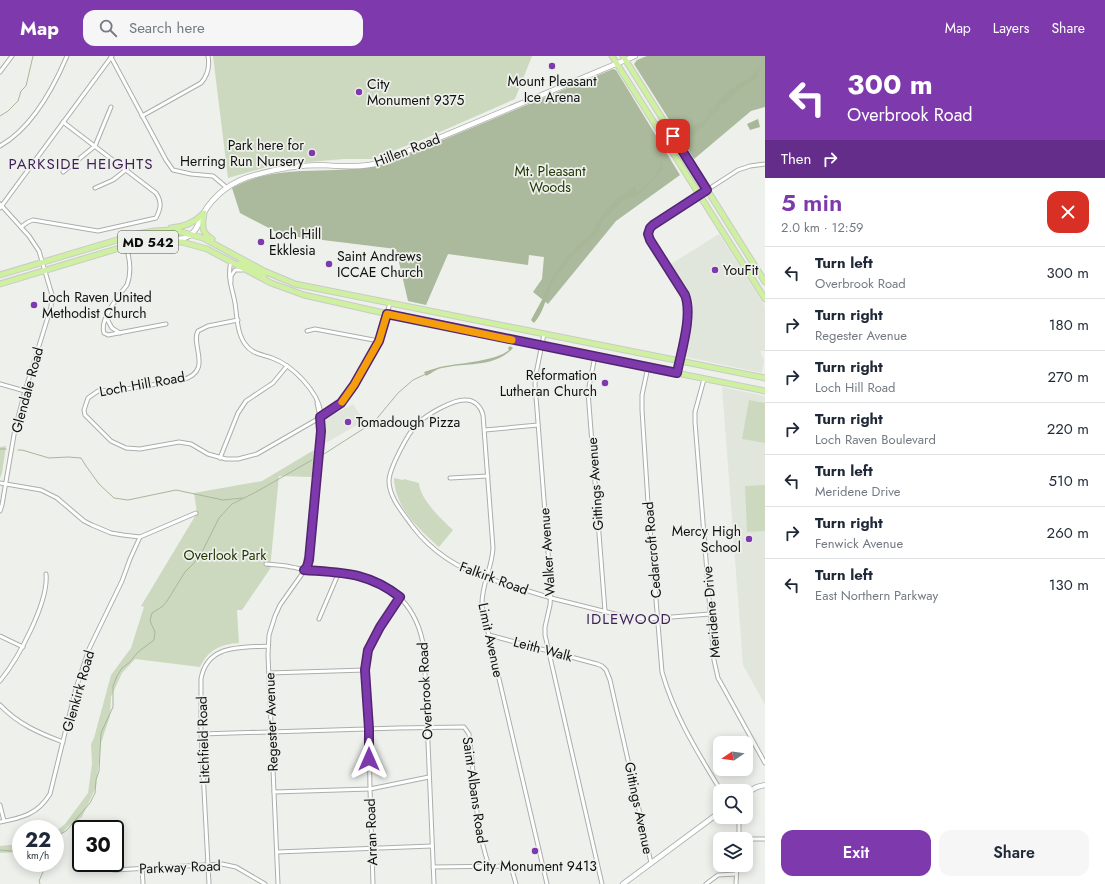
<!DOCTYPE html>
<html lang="en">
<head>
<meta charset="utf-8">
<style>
	:root { --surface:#fff; --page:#f6f6f7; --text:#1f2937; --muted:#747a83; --line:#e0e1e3; --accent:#7e39ad }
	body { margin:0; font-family:Jost,sans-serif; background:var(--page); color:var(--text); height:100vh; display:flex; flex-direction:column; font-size:15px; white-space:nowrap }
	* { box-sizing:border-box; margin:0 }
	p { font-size:13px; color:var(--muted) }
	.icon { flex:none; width:22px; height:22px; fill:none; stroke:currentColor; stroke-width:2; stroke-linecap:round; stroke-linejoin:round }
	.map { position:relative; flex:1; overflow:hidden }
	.side { display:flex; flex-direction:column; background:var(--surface); width:340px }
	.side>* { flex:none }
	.guide { background:#7e39ad; color:#fff; overflow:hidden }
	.needle { width:26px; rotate:257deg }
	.controls { position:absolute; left:713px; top:680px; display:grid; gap:8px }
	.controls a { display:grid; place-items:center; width:40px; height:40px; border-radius:8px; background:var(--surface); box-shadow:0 2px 10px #0003; font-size:20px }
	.speed { position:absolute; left:12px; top:764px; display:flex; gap:8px; font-size:20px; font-weight:700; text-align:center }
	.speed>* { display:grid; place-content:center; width:52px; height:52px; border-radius:50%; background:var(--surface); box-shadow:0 2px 10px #0003; line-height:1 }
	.speed small { font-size:10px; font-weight:400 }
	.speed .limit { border:2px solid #111; border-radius:6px; background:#fff; color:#111 }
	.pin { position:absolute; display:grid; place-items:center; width:34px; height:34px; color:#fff; margin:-17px; border-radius:8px; box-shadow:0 2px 6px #0006 }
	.me { position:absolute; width:44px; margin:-22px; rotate:0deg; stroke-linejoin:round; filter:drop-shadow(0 0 3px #0008) }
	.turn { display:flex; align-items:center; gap:14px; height:84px; padding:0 16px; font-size:18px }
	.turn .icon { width:52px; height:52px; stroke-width:2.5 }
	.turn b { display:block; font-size:28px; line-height:34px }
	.then { display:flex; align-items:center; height:38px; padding:0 16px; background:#0003; gap:8px; font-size:15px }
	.round { display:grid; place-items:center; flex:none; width:42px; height:42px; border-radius:12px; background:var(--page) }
	.summary { display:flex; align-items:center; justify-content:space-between; height:68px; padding:0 16px }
	h1 { font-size:24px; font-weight:600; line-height:30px; color:var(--accent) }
	.cta { display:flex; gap:8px; margin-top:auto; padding:8px 16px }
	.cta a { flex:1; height:46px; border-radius:12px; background:var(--accent); color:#fff; font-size:16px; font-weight:600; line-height:46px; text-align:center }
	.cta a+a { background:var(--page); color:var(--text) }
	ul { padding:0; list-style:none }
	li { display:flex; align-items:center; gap:12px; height:52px; padding:0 16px; border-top:1px solid var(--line) }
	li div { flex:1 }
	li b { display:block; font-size:15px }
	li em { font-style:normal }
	header { display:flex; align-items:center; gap:24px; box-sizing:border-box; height:56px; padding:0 20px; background:var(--accent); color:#fff }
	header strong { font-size:19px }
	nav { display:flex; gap:22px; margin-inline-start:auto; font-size:14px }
	.search { width:280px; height:36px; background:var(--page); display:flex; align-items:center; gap:10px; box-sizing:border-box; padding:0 14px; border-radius:12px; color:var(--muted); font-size:15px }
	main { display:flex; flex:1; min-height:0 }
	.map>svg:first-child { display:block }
</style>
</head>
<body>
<header>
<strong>Map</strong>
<div class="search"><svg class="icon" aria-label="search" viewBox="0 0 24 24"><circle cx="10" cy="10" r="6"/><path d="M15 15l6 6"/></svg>Search here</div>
<nav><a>Map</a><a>Layers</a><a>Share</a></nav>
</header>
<main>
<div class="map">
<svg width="765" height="828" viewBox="0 0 765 828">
	<rect width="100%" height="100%" fill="#eef0ec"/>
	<g fill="#e1e6dc">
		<path d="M719,178L765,250V295H760L764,304L762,317L686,301L693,265V246L671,208Z"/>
		<path d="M722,331L765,340V649L743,609Z"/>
		<path d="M353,348L364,365L324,388L326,363Z"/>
	</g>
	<g fill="#ccd9bf">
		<path d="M213,0H532L515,43L424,83L372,103H344L274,109L228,122Z"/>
		<path d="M749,344L765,347V387L742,383Z"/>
		<path d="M6,390L2,417L0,422V391Z"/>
		<path d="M314,394L312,421L279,420L270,513L242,554H237L239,587C221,588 208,594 200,611L135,603L122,617L111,641L110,660L101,687L96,731L82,761L68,770L55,786V776L65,768L88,737L92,708L91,688L94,682L111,619L131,592L144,551L141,550L197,457L194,437L262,425Z"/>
		<path d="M394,422L403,424L404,423L419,427C420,443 441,463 453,474L439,491C419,473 395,452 394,422Z"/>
		<path d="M765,429V475L747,476L745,430Z"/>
		<path d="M21,788V796L0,797V790Z"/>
	</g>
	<g fill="#abba9c">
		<path d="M647,0H765V51L751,55L694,103L634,8L637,4Z"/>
		<path d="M613,13L616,14L680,119L616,165L548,248L533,236L542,223L544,201L529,199L528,209L448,198L426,249L408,245L396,193L282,179L240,157L232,132C280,105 334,121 385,108Z"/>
	</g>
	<g fill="#a8b798">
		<path d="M765,7L757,16L758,20L757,22L741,32L729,44L721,49L718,54L712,58L705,69L693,80L689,75L694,72L693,70L698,66L702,67L708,60V57L710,54L713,55C718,41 734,30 746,24C753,21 758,11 765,7Z"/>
		<path d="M758,63L760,71L750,74L747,68Z"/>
		<path d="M659,104L664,108L662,111L663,113L660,116L636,141L628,142L619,147L616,152L601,167L600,173L590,185L571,200L568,204V208C564,213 558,217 555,222C547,236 545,255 534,267L531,264L543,242L552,222L564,204L577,190L591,178L594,174L596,167L602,160L603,157L613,146L635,130L637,135L636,139C642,130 664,116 659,104Z"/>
		<path d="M510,290L513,292C494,312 467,306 442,312C436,313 432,317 426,320L424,316C431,314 438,311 445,310C462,307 496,305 509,294L508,292Z"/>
	</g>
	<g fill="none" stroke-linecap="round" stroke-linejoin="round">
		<g stroke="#a8b798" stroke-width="1">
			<path d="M0,60L8,55L18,45L21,35L26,30L33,0"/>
			<path d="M0,393H6"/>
			<path d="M18,394H22L49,402L68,401L81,402L86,410L99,428L114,442L128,444L176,434L223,444L242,442"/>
			<path d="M324,398L374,366L398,337L413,324L426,318"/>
			<path d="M55,781L66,775L90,747L95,737L96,724L99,715L101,677L113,651V630L117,620L122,612L130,606L138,596L154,584L155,576L150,565L152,557L163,550L167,545L185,516L195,506L197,502L201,498L219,462L232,448L256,436L312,404"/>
			<path d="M0,794L21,796"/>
			<path d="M40,828L39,825L47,807"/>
		</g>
		<defs>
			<g id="street">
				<path d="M111,1L166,104L173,114L191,118L213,120L226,131"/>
				<path d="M0,16L12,0"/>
				<path d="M142,60L201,27C208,19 210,11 208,0"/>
				<path d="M0,90C32,72 53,33 67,0"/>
				<path d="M63,116L95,90L111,51"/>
				<path d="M95,132L113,124L127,113"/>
				<path d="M0,148L29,180L39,195L52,239L51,251L25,335L15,373L2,449L0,455"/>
				<path d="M0,152L112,0"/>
				<path d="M21,171L28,166L33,164L98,175L156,162C161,152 162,146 156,137L63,66"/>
				<path d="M126,190C130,203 132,216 127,229C119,239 99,264 104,277L108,279L166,268"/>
				<path d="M231,205C227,222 232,231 235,247C237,260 237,277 245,288C252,298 261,298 272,302C292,309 318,335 321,357C321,362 321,369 321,375L309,504L307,511L280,549L275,560L269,579L268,599L278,828"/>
				<path d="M231,226V220L235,214H242"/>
				<path d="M107,263L112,272L120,277"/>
				<path d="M238,264L208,270L198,275C190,289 214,315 182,324L126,333L98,335L88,342L84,354L85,359L111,385L126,392L140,393L179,386L191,388L208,398L226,403H238L257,398L316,364L343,345L354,329L379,285L390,247"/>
				<path d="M307,275L315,273L379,285"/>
				<path d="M544,278L536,318L535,328L551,534L550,549L545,571V579L602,828"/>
				<path d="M595,300L588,336L605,555"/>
				<path d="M648,311L642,339V354L648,447L662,616C674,659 698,697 721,735"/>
				<path d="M677,317C681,296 693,259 685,239L650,184L648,178L650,172L653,169L738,114L750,110L765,108"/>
				<path d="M704,323L695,356V366L714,604L718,622L722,629L765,707"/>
				<path d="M0,328L25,335"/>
				<path d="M317,347L320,361"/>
				<path d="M485,374L538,369"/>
				<path d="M220,402L238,357L246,345L273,327L287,310"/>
				<path d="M450,422L488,420"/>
				<path d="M0,427L41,434L57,442L84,465L92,469L111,477L123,479L140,481L196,457"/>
				<path d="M266,508C274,509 283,509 291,511C296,511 300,514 306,514C321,516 336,515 351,518C393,525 418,552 424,593L434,828"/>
				<path d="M304,514L306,503L309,499"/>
				<path d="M319,563L339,516"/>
				<path d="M489,579L597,608L602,610L606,614L610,624L651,807"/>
				<path d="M0,580L23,591"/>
				<path d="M269,617L365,614"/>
				<path d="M0,625C18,603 49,546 46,518"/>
				<path d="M0,649C18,668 39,677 63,686"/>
				<path d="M201,678L398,672L464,671L469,678C475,722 474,767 489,810"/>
				<path d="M274,736L370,733L429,721"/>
				<path d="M0,749L4,765"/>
				<path d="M0,766C22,762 38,758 50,738L76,632L89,593L122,525L130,503L140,481"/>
				<path d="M739,783H765"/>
				<path d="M739,783V761"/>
				<path d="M277,796L432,790"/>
				<path d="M142,811L143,828"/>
				<path d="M433,811L507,810L512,814L516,828"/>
				<path d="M114,814L222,808L236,811L265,828"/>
				<path d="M209,828L201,678V623C207,588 240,592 268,590"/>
				<path d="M373,828L370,733L369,673L365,614L366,602L370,589L400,541"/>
				<path d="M547,828L482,550C481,529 492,513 493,492L483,359C481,351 475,344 466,344C453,343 426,359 417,368C408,377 389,413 389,425C389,442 404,458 413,471C433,497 459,513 490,523L551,542L631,562L647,563L710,558"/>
				<path d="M706,828L718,819L736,818"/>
				<path d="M736,828L737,809"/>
			</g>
			<g id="secondary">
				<path d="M130,188C139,184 148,182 159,181C168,180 180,186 189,180C197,175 199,166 203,158C215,137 233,125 255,119C276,113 300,109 321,109C340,110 361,112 379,107L635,0"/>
				<path d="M746,737L757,731L765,729"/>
				<path d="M623,828L720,756"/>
			</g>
			<g id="primary">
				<path d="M612,0L765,243"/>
				<path d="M623,0L765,226"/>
				<path d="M204,157C202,169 201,177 212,183"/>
				<path d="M171,172C184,171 194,167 203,158"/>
				<path d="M240,207L264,220"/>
				<path d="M0,219L137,178L155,175L174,174L203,182L264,215L295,228L765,322"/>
				<path d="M0,228L126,190L151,186H182L207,193L271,227L304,239L406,262L765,335"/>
			</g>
		</defs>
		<use href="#street" stroke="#adaeab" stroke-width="5"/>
		<use href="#secondary" stroke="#adaeab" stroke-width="6"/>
		<use href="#primary" stroke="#cacaca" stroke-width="7"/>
		<use href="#street" stroke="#fff" stroke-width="3"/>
		<use href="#secondary" stroke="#fff" stroke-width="4.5"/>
		<use href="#primary" stroke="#cef0a0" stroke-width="5"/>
	</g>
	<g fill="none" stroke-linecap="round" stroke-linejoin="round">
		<defs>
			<path id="route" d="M369,703V673L365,614L368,594L380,571L400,541C368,516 343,517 304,514L307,511L309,504L321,375L320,361L341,347L354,329L379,285L387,258L677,317C681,296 693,259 685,239L650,184L648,178L650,172L653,169L707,134L673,80"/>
		</defs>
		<use href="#route" stroke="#522570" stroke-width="10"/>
		<use href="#route" stroke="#7e39ad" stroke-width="7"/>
		<path stroke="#f59e0b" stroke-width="7" d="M342,346L354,329L379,285L387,258L512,284"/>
	</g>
	<g fill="#7e39ad" stroke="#eef0ec" stroke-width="1.5">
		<circle cx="552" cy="10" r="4"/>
		<circle cx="359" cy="36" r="4"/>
		<circle cx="312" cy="97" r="4"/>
		<circle cx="261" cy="186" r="4"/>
		<circle cx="329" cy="208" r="4"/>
		<circle cx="715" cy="214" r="4"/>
		<circle cx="34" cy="249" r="4"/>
		<circle cx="605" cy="327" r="4"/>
		<circle cx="348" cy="366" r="4"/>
		<circle cx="749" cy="483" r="4"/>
		<circle cx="535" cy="795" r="4"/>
	</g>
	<g text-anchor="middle" stroke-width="3.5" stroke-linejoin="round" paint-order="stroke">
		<rect fill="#eef0ec" stroke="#525251" stroke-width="1" x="118" y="175" width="60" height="22" rx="3"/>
		<g font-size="13" font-weight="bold" fill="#0f0f0e">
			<text x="148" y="191">MD 542</text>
		</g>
		<g font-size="14" fill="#0f0f0e" stroke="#eef0ec" text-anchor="start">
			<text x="552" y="30" text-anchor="middle">Mount Pleasant<tspan x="552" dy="16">Ice Arena</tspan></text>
			<text x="367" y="33">City<tspan x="367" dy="16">Monument 9375</tspan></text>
			<text x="304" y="94" text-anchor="end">Park here for<tspan x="304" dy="16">Herring Run Nursery</tspan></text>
			<text x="269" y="183">Loch Hill<tspan x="269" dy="16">Ekklesia</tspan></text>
			<text x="337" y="205">Saint Andrews<tspan x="337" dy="16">ICCAE Church</tspan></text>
			<text x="723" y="219">YouFit</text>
			<text x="42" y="246">Loch Raven United<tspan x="42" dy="16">Methodist Church</tspan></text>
			<text x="597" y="324" text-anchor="end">Reformation<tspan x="597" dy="16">Lutheran Church</tspan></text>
			<text x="356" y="371">Tomadough Pizza</text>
			<text x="741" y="480" text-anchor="end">Mercy High<tspan x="741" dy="16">School</tspan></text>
			<text x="535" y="815" text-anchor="middle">City Monument 9413</text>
		</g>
		<g font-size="14" fill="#0f0f0e" stroke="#eef0ec">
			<text transform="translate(407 94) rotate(-21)" y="5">Hillen Road</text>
			<text transform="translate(142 328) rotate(-10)" y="5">Loch Hill Road</text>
			<text transform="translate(27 334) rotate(-75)" y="5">Glendale Road</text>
			<text transform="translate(595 428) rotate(-94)" y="5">Gittings Avenue</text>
			<text transform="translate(652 494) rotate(-95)" y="5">Cedarcroft Road</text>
			<text transform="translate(547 496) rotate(-94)" y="5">Walker Avenue</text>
			<text transform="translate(494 522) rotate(20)" y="5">Falkirk Road</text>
			<text transform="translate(711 556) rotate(-95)" y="5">Meridene Drive</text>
			<text transform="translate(491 584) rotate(78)" y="5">Limit Avenue</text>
			<text transform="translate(543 593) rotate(15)" y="5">Leith Walk</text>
			<text transform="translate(78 635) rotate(-74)" y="5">Glenkirk Road</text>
			<text transform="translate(425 635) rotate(-93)" y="5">Overbrook Road</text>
			<text transform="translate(271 666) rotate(-92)" y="5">Regester Avenue</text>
			<text transform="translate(203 684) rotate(-92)" y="5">Litchfield Road</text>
			<text transform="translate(475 734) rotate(82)" y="5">Saint Albans Road</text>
			<text transform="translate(639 752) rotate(78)" y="5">Gittings Avenue</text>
			<text transform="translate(371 776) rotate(-92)" y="5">Arran Road</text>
			<text transform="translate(180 811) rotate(-2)" y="5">Parkway Road</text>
		</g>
		<g font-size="14" fill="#233504" stroke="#eef0ec">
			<text x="550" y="120">Mt. Pleasant<tspan x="550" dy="16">Woods</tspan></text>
			<text x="225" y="504">Overlook Park</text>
		</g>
		<g font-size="15" letter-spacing="1" fill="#3e1e56" stroke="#eef0ec">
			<text x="81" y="113">PARKSIDE HEIGHTS</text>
			<text x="629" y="568">IDLEWOOD</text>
		</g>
	</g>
</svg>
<div class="controls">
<a><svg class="needle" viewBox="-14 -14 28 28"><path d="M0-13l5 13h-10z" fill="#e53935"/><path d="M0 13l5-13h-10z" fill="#747a83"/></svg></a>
<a><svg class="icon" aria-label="search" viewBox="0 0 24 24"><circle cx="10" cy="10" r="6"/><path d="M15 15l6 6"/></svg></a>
<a><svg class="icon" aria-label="layers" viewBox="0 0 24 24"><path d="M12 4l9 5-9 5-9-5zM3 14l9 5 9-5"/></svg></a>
</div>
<div class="speed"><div>22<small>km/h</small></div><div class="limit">30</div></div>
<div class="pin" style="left:673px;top:80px;background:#d93025"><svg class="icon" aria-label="arrive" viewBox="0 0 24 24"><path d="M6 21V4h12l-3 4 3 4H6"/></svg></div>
<svg class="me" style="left:369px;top:703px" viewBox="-20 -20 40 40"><path d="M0-17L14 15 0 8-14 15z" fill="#7e39ad" stroke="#fff" stroke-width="4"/></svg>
</div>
<section class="side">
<div class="guide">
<div class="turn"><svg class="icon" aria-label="left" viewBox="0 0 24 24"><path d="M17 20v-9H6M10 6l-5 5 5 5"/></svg><div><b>300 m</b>Overbrook Road</div></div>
<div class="then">Then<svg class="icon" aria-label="right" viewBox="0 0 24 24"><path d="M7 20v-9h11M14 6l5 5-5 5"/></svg></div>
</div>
<div class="summary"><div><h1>5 min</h1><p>2.0 km · 12:59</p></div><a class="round" style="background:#d93025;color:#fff"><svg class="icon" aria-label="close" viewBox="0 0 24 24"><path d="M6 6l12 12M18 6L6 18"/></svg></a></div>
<ul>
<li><svg class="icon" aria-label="left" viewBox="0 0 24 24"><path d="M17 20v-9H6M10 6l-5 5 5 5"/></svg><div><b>Turn left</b><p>Overbrook Road</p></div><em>300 m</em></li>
<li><svg class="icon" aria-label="right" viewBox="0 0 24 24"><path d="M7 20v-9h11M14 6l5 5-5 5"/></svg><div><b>Turn right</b><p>Regester Avenue</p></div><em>180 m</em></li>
<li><svg class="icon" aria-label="right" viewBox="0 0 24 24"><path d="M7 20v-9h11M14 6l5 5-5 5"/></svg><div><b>Turn right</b><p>Loch Hill Road</p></div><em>270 m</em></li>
<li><svg class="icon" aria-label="right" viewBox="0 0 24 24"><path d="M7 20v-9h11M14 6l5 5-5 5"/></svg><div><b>Turn right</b><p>Loch Raven Boulevard</p></div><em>220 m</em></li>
<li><svg class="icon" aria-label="left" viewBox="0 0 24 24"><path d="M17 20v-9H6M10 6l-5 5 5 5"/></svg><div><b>Turn left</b><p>Meridene Drive</p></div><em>510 m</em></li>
<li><svg class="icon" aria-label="right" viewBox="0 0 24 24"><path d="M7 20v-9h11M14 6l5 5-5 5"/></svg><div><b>Turn right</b><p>Fenwick Avenue</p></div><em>260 m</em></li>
<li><svg class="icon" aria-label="left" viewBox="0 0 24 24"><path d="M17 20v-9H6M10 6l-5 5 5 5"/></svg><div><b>Turn left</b><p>East Northern Parkway</p></div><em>130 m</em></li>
</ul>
<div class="cta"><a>Exit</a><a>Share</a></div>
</section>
</main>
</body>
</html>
